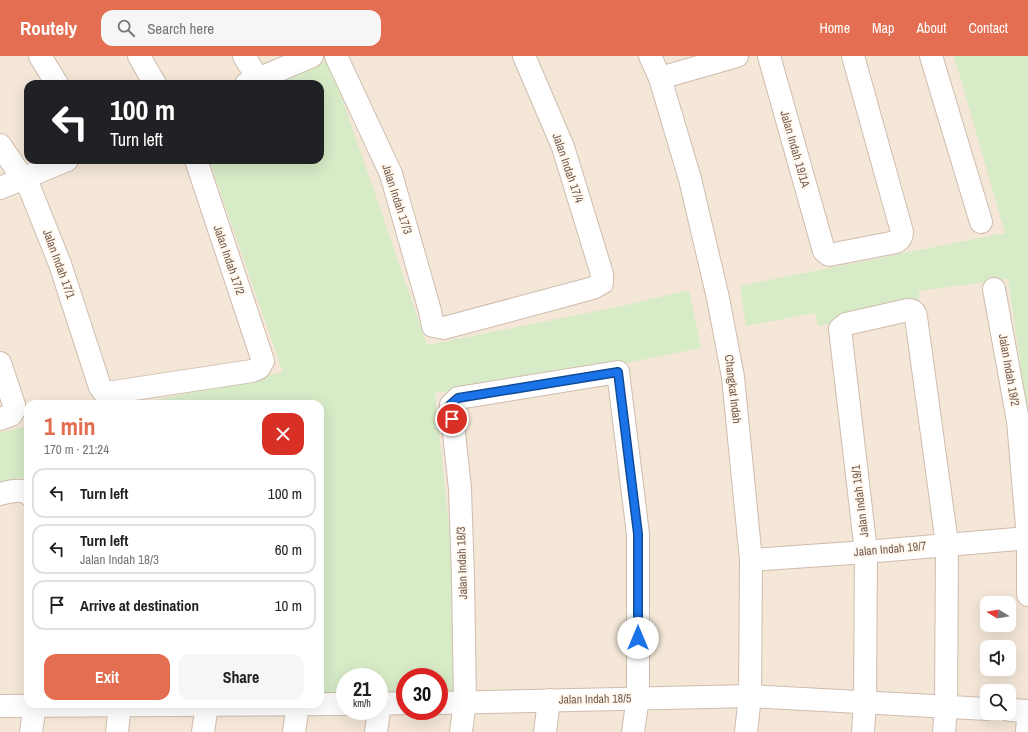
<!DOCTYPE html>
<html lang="en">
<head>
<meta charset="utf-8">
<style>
	:root { --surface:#fff; --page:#f6f6f6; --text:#202124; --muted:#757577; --line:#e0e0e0; --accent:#e46e51 }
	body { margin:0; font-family:"Archivo Narrow",sans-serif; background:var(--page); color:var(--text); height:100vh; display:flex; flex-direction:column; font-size:15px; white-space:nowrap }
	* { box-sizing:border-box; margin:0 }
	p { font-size:13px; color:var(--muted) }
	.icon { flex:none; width:22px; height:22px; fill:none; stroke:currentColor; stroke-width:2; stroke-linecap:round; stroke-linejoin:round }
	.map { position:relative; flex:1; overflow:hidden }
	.details { position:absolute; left:24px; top:344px; width:300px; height:308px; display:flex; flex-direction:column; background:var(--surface); border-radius:12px; box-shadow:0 4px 16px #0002 }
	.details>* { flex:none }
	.guide { position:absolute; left:24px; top:24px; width:300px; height:84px; border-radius:12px; box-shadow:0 4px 16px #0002; background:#202124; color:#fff; overflow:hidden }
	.needle { width:26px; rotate:281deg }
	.controls { position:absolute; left:980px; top:540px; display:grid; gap:8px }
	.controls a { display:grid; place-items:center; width:36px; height:36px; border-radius:8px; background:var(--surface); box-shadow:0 4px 16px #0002; font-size:20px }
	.speed { position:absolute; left:336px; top:612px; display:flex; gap:8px; font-size:20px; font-weight:700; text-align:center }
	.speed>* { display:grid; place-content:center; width:52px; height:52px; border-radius:50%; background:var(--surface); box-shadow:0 4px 16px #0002; line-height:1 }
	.speed small { font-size:10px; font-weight:400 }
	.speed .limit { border:6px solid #d22; background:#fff; color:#111 }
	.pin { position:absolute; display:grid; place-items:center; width:34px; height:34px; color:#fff; margin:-17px; border:2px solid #fff; border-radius:50%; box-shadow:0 1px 4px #0007 }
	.me { position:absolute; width:44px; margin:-22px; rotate:0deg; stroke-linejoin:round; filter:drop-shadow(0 0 3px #0008) }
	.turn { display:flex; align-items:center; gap:14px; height:84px; padding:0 20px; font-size:18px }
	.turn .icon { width:52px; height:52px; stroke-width:2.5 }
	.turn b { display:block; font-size:28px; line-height:34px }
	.round { display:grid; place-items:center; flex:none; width:42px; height:42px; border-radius:12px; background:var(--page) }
	.summary { display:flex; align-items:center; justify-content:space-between; height:68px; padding:0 20px }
	h1 { font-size:24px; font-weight:700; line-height:30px; color:var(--accent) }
	.button { display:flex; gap:8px; margin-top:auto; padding:8px 20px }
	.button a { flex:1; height:46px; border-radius:12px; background:var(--accent); color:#fff; font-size:16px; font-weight:700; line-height:46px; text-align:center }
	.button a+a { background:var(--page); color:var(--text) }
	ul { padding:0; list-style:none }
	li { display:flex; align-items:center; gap:12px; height:50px; margin:0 8px 6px; padding:0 12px; border:2px solid var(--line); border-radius:12px }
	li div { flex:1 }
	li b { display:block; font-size:15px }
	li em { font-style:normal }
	header { display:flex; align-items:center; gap:24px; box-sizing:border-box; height:56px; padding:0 20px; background:var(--accent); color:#fff }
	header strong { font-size:19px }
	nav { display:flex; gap:22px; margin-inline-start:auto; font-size:14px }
	.search { width:280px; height:36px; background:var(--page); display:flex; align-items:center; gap:10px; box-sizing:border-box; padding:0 14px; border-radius:12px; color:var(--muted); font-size:15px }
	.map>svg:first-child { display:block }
</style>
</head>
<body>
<header>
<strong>Routely</strong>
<div class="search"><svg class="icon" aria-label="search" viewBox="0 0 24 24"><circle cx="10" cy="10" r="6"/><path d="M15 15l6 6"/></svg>Search here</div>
<nav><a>Home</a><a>Map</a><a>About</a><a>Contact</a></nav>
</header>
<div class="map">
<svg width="1028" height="676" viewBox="0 0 1028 676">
	<rect width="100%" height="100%" fill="#fcf5ea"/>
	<path fill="#f4e7d8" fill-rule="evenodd" d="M0,0H1028V676H0ZM28,28H320V104H28ZM28,348H320V648H28ZM987,547H1009V569H987ZM987,591H1009V613H987ZM345,621H379V655H345ZM405,621H439V655H405ZM987,635H1009V657H987Z"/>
	<g fill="#d7ebc7">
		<path d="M954,0H1028V360L1008,223L919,235V250L818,270L815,257L746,270L740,230L1005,177Z"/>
		<path d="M329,4L427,289L622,250L689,234L701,292L616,309L435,337L451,489L453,637L439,638V621H405V640L379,642V621H345V644L320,646V348H139L283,316L209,104H320V28H274Z"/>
		<path d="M28,370V421L0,426V376Z"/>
	</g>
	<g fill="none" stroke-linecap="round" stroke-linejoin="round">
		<defs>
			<g id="minor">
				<path d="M40,0L57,28"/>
				<path d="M139,0L155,28"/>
				<path d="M244,0L258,23"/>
				<path d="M336,0L391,118L430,255L433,270L444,272L593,232L602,227V218L563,91L524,0"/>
				<path d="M650,0L660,22L690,123L718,242L733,321L751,504L750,640L746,676"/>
				<path d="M769,0L824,195L829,199L896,186C901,183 902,181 902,176L853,0"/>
				<path d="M931,0L981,166"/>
				<path d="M660,22L737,0"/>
				<path d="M246,28L312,0"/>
				<path d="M0,89L30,133L60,208L100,331L103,335L107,337L252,315L259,312L263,305L196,104"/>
				<path d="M0,132L67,104"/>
				<path d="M994,233L1018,365L1028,482V539"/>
				<path d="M0,307L14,349V354L11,359L0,363"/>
				<path d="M0,438C9,436 21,432 28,438"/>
				<path d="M751,504L866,496L1028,482"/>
				<path d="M439,647L750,640L987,653"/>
				<path d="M379,648L405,647"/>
				<path d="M0,650L345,648"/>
				<path d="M1009,654L1028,655"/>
				<path d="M31,676L35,648"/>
				<path d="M117,676L120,648"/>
				<path d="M203,676L207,649"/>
				<path d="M294,676L298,648"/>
				<path d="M376,676L379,655"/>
				<path d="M461,676L465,646L463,521L460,433L451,349L458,342L618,316L638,478V642L633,676"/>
				<path d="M545,676L549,644"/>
				<path d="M863,676L865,646L866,496L840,273L846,268L908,254C913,254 915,256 916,261L947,488L946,651L944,676"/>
				<path d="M1027,676L1028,662"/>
			</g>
		</defs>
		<use href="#minor" stroke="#cfbcaf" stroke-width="24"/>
		<use href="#minor" stroke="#fff" stroke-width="22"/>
	</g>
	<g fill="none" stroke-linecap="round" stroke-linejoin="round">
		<defs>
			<path id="route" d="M452,363L450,349L458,342L618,316L638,478V582"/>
		</defs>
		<use href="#route" stroke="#114b97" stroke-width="10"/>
		<use href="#route" stroke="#1a73e8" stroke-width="7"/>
	</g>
	<g text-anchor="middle" stroke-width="4" stroke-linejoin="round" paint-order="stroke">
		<g font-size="12" fill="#775b4d" stroke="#fff9f0">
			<text transform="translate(795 93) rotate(74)" y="4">Jalan Indah 19/1A</text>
			<text transform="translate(568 112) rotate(71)" y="4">Jalan Indah 17/4</text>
			<text transform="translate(397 143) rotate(72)" y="4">Jalan Indah 17/3</text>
			<text transform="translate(229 204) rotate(71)" y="4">Jalan Indah 17/2</text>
			<text transform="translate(59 208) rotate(70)" y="4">Jalan Indah 17/1</text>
			<text transform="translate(1009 314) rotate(80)" y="4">Jalan Indah 19/2</text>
			<text transform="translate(733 333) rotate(83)" y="4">Changkat Indah</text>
			<text transform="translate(860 445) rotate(-97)" y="4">Jalan Indah 19/1</text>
			<text transform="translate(890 493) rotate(-5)" y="4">Jalan Indah 19/7</text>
			<text transform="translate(462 507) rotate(-92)" y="4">Jalan Indah 18/3</text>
			<text transform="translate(595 643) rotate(-1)" y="4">Jalan Indah 18/5</text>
		</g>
	</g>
</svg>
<div class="controls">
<a><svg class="needle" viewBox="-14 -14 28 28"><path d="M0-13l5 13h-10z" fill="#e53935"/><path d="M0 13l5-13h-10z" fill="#757577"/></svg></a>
<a><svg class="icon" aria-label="sound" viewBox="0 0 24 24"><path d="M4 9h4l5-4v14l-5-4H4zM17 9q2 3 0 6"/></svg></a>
<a><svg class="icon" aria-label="search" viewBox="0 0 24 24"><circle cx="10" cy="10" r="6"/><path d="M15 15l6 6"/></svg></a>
</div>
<div class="speed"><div>21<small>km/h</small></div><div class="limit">30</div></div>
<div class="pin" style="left:452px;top:363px;background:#d93025"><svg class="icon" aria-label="arrive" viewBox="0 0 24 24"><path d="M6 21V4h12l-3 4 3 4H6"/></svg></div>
<svg class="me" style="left:638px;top:582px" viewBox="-20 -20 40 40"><circle r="19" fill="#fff"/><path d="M0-13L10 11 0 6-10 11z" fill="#1a73e8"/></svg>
<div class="guide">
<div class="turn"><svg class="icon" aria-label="left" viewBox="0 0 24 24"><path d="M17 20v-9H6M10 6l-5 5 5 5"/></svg><div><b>100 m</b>Turn left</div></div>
</div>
<section class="details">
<div class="summary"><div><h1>1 min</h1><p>170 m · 21:24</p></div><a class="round" style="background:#d93025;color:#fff"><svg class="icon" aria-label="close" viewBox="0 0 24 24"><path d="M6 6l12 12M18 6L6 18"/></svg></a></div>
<ul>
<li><svg class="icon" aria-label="left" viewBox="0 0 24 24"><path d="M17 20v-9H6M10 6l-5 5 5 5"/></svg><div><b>Turn left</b></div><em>100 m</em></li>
<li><svg class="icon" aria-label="left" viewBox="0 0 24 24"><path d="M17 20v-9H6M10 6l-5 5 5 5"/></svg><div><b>Turn left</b><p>Jalan Indah 18/3</p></div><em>60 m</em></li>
<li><svg class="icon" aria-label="arrive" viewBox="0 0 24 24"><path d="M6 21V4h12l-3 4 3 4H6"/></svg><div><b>Arrive at destination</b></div><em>10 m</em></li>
</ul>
<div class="button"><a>Exit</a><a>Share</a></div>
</section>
</div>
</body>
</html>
